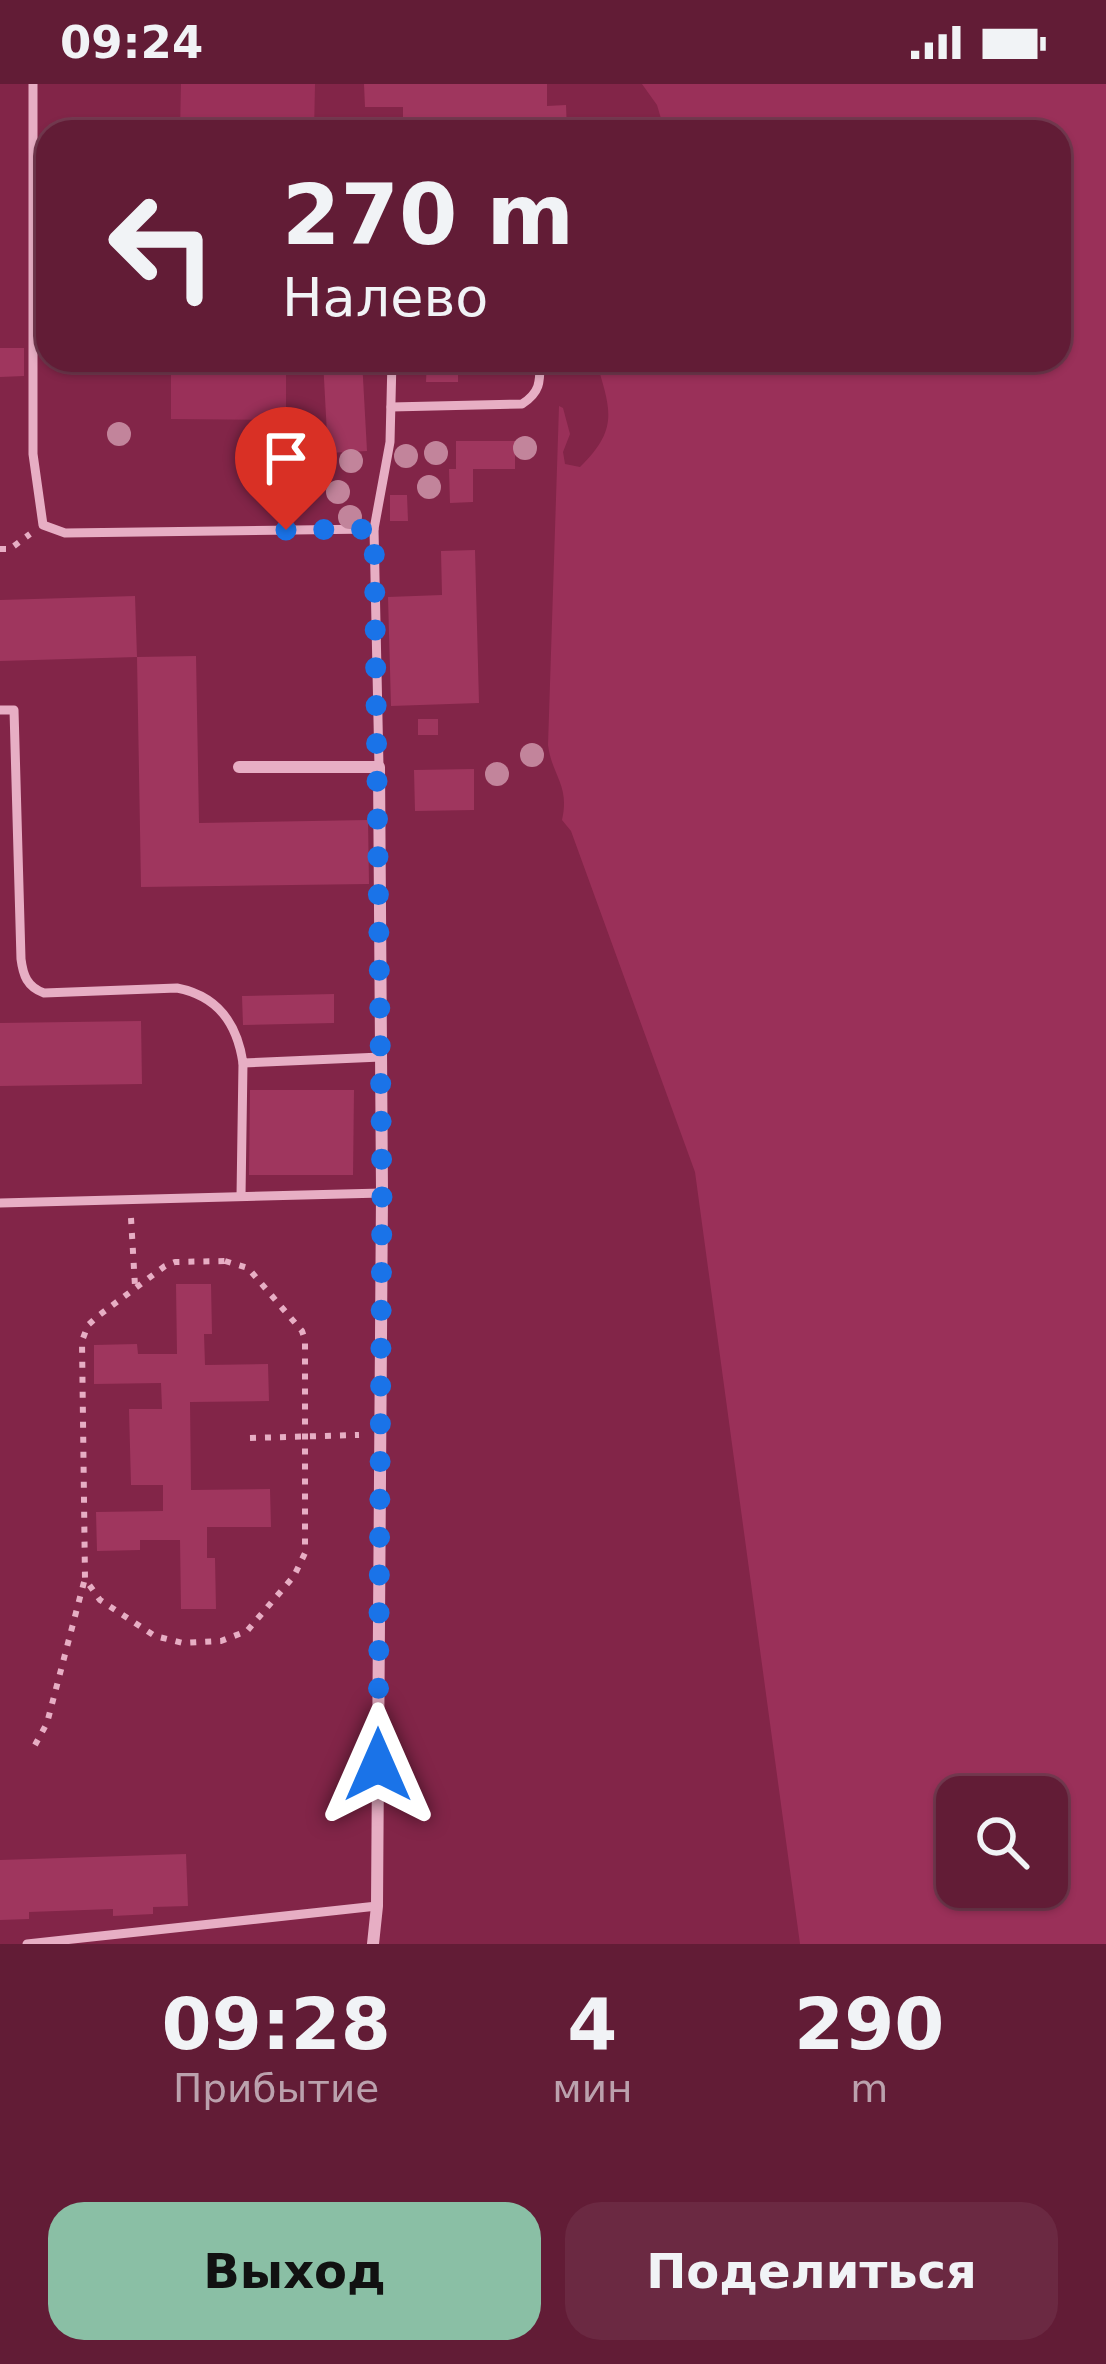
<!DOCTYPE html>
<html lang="ru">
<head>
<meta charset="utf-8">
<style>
	:root { --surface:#621c36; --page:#6b2942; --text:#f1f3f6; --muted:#bba1ad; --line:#763a51; --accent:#8abfa5 }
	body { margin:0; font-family:"DejaVu Sans",sans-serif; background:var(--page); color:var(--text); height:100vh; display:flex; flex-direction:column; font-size:45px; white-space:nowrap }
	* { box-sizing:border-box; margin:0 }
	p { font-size:39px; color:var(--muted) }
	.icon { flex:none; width:66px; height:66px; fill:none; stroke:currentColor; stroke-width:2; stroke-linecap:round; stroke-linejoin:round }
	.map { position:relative; height:1860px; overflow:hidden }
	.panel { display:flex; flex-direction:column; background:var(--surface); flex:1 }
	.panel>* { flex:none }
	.guide { position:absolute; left:36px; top:36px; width:1035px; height:252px; border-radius:36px; box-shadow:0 3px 9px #0004,0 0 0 3px var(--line); background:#621c36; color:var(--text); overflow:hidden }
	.controls { position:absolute; left:936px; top:1692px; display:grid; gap:24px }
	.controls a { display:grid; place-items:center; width:132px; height:132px; border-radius:24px; background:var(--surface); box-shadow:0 3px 9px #0004,0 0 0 3px var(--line); font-size:60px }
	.pin { position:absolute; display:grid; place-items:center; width:102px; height:102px; color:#fff; margin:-123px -51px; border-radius:50% 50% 50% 0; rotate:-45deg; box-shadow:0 0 12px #0007 }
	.pin .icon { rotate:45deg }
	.me { position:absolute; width:132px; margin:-66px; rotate:0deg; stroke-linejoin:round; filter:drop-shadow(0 0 9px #0008) }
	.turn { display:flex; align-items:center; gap:42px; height:252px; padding:0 48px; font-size:54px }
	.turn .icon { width:156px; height:156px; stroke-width:2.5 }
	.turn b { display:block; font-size:84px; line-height:102px }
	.eta { display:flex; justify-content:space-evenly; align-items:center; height:204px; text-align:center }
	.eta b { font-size:72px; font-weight:700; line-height:84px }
	.button { display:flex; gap:24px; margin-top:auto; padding:24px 48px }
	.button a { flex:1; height:138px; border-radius:36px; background:var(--accent); color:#111; font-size:48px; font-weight:700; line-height:138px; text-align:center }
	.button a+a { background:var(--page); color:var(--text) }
	.status { display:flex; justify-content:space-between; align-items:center; height:84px; padding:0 60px; background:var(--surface); direction:ltr }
	.status svg { height:33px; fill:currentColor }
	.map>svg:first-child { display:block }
</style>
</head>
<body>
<div class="status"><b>09:24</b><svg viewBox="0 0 49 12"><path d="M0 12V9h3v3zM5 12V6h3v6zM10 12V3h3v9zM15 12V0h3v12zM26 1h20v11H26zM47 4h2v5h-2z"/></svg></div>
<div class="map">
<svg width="1106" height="1860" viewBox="0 0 1106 1860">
	<rect width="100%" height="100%" fill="#822548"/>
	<g fill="#9a3059" fill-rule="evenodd">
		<path d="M181,0H315L314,48H180Z"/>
		<path d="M642,0H1106V1860H800L695,1088L571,747L562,736C570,701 552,692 548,661L559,322L563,324L570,350L563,368L565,380L580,383C620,344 610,325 596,276H1059V48H665L657,21ZM1047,1713V1803H957V1713Z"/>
		<path d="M171,276H286V336L171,335Z"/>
	</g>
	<g fill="#9f365e">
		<path d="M364,0H547V22L566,21L567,48H403V23H365Z"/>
		<path d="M0,264H24V292L0,293Z"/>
		<path d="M323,276H362L367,367L328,369Z"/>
		<path d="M427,276H519V288L458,289V298H426Z"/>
		<path d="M456,357H515V385H473V418L450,419L449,385H456Z"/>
		<path d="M390,411H407L408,437H390Z"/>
		<path d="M475,466L479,619L391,622L388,513L442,511L441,467Z"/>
		<path d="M135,512L137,573L196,572L199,739L368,736L369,800L141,803L137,573L0,577V516Z"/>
		<rect x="418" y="635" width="20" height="16"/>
		<path d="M474,685V726L415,727L414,686Z"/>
		<path d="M334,910V939L243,941L242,912Z"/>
		<path d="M141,937L142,1000L0,1002V939Z"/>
		<path d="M250,1006H354L353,1091H249Z"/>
		<path d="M176,1200H211L212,1250H204L205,1281L268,1280L269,1317L190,1318L191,1406L270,1405L271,1443H207V1474H215L216,1525H181L180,1456H140V1466L97,1467L96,1428L163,1427V1401H131L129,1325H162L161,1299L94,1300V1261L137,1260L138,1270H177Z"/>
		<path d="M186,1770L188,1822L153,1823V1830L113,1832V1825L29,1828V1835L0,1836V1776Z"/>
	</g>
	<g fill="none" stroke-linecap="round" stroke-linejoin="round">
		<g stroke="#e7aec4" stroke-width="6" stroke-dasharray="6 9" stroke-linecap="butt">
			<path d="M0,465H10L30,450"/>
			<path d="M131,1134L135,1202"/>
			<path d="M225,1177L248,1184L302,1247L305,1256V1469L294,1492L247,1547L221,1557L183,1559L155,1552L100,1516L85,1495L82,1257L88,1241L98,1232L165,1182L175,1178Z"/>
			<path d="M250,1354L359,1351"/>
			<path d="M35,1661L47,1639L84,1498"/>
		</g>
		<g stroke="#e7aec4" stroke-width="9">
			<path d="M33,0V370L43,441L65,449L374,445L379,683"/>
			<path d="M391,323L522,320C541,308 540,297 540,276"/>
			<path d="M374,445L390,358L392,276"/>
			<path d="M0,626H14L21,875C23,891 27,903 44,909L177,904C218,912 237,939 243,979L381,973"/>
			<path d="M241,1112L243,979"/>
			<path d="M0,1119L382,1109"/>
			<path d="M27,1860L377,1822"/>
		</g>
		<path stroke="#e7aec4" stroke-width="12" d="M239,683H379L382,1109L377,1822L373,1860"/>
	</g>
	<g fill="#c2849b">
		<circle cx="119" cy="350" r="12"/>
		<circle cx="525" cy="364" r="12"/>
		<circle cx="436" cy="369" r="12"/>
		<circle cx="406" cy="372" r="12"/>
		<circle cx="351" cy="377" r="12"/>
		<circle cx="429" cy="403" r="12"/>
		<circle cx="338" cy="408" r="12"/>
		<circle cx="350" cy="433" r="12"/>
		<circle cx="532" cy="671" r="12"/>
		<circle cx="497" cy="690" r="12"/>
	</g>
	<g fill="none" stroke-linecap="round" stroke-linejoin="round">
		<path stroke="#1a73e8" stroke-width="21" stroke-dasharray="0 37.8" d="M286,446L374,445L382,1109L378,1681"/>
	</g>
</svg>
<div class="controls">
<a><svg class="icon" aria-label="search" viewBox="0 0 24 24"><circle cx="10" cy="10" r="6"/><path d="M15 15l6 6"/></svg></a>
</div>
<div class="pin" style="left:286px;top:446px;background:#d93025"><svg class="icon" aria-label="arrive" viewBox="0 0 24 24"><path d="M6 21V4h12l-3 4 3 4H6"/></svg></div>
<svg class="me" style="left:378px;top:1681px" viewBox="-20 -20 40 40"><path d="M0-17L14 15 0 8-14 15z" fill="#1a73e8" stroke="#fff" stroke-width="4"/></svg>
<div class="guide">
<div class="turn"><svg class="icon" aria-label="left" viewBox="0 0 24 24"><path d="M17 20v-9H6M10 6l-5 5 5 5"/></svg><div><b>270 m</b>Налево</div></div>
</div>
</div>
<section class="panel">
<div class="eta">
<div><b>09:28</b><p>Прибытие</p></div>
<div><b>4</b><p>мин</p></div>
<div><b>290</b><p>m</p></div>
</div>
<div class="button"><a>Выход</a><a>Поделиться</a></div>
</section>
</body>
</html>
